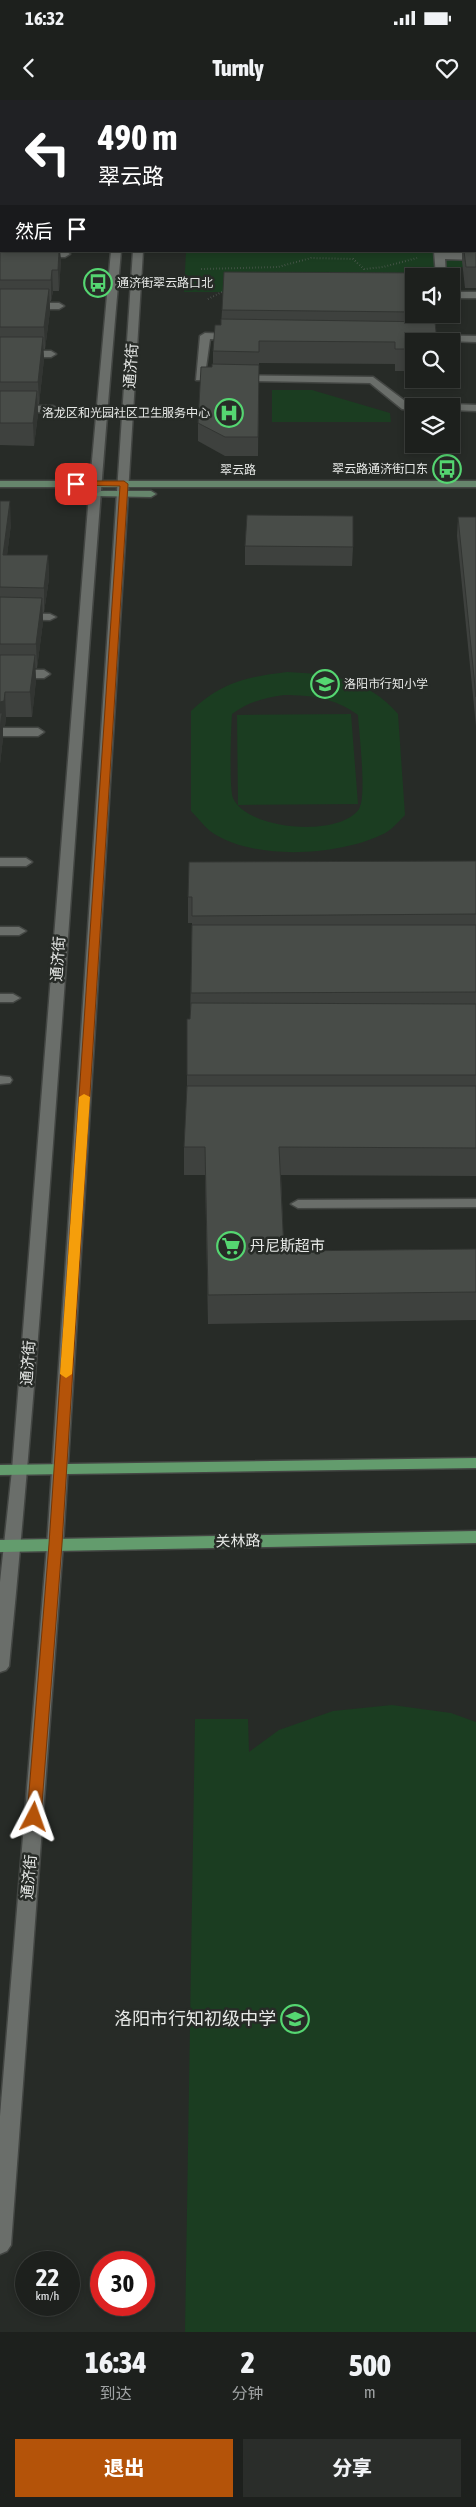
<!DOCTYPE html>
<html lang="zh">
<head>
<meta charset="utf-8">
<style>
	:root { --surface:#1d201d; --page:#2a2d2a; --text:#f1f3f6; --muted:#a0a3a4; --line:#3b3e3b; --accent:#b45309 }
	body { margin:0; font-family:"Asap Condensed","Noto Sans SC",sans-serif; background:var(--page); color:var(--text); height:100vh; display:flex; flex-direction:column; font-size:19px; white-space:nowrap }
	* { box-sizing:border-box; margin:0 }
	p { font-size:16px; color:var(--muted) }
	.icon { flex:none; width:28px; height:28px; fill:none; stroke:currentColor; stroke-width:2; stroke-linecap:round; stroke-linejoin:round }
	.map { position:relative; height:2232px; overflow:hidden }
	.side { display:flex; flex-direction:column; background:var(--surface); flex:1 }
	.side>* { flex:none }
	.guide { position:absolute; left:0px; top:0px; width:476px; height:152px; box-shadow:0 2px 8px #0003,0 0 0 1px var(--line); background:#202124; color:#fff; overflow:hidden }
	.tools { position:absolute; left:405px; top:168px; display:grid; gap:10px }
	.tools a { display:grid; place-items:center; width:55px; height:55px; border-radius:0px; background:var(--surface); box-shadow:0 2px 8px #0003,0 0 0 1px var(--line); font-size:25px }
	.speed { position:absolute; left:15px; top:2151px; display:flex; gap:10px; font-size:25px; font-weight:700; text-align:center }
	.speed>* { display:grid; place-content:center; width:65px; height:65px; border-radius:50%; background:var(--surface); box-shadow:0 2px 8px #0003,0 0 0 1px var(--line); line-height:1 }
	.speed small { font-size:12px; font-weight:400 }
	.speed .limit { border:8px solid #d22; background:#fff; color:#111 }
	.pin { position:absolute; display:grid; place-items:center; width:42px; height:42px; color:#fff; margin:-21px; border-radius:10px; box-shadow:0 2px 8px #0006 }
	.me { position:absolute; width:55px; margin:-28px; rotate:4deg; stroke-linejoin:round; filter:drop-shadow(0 0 4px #0008) }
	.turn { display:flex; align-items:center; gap:18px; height:105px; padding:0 15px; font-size:22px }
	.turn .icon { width:65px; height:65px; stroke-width:2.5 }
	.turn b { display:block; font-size:35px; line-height:42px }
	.then { display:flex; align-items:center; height:48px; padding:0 15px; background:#0003; gap:10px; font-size:19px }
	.eta { display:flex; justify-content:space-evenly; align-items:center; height:85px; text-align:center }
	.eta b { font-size:30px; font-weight:800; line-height:35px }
	.action { display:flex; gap:10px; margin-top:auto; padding:10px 15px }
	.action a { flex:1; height:58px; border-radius:0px; background:var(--accent); color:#fff; font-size:20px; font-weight:800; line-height:58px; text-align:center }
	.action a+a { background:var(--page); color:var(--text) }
	.status { display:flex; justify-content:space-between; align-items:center; height:35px; padding:0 25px; background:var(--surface); direction:ltr }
	.status svg { height:14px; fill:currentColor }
	header { display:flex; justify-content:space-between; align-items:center; height:65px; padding:0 15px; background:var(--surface); font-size:22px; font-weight:800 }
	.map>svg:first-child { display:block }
</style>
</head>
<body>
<div class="status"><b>16:32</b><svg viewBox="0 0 49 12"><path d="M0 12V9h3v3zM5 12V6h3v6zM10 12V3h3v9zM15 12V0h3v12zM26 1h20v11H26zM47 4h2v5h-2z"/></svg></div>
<header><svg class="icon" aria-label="back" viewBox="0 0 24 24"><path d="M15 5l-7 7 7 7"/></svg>Turnly<svg class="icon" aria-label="heart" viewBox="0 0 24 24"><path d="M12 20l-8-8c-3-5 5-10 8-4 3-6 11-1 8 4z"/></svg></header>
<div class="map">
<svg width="476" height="2232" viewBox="0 0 476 2232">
	<rect width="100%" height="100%" fill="#272b27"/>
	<g fill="#1b3d21" fill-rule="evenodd">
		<path d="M186,151H475L476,167H441L442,176H414L408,192H184Z"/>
		<path d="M272,290H312L390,313L391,322H272Z"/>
		<path d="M287,572C331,574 368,579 398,614L405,715C398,722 390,732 381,735C337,756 251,761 210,731C203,725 197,717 191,711V611C222,582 246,577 287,572ZM284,595C311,595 335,598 358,615C359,633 367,696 359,709C339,738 247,730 233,698C229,688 231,629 232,614C248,602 264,598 284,595Z"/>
		<path d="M351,614L358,704L238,705L237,615Z"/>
		<path d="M392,1605L451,1613L476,1622V2232H185L195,1619H248L249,1652L279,1630L333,1611Z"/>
	</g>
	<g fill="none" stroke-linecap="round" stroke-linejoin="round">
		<defs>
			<g id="lane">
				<path d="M0,151H65L70,154L65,157H0Z"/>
				<path d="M434,151L476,154V160L445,159L446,176H436Z"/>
				<rect x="451" y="192" width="25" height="6"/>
				<path d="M0,203H59L64,206L59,209H0Z"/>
				<path d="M205,233L235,234L240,237L235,240L210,239L205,275L373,277L409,304L419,306H414V310L402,309L370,283L196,280L200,236Z"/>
				<path d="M418,235L476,236V242L415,240L413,238Z"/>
				<path d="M0,251H51L56,254L51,257H0Z"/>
				<path d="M451,304L476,305V311L451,310V306H446Z"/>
				<path d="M0,306H53L58,309L53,312H0Z"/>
				<path d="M0,513L50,514L56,517L50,520L0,519Z"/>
				<path d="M0,570H44L50,574L44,578H0Z"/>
				<path d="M0,628H38L44,632L38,636H0Z"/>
				<path d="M0,758H26L32,762L26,766H0Z"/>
				<path d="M0,827H19L26,831L19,835H0Z"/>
				<path d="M0,894H13L20,898L13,902H0Z"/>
				<path d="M0,976L10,977L12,980L10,983L0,984Z"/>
				<path d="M476,1099V1107L298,1108L291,1104L298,1100Z"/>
			</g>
			<g id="street">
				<path d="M111,151H121C79,622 55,1095 9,1566L6,1570L0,1572V1482L12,1370L89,394Z"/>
				<path d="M133,151H143L63,1445L11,2145L7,2151L0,2154V2016L47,1445Z"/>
			</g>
			<g id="secondary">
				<path d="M0,0H5V1L0,4Z"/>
				<path d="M472,0H476V5L475,1Z"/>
				<rect x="0" y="381" width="476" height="6"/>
				<path d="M101,391H151L156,394L151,397L97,396L96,394Z"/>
			</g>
			<g id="primary">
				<path d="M476,1358V1368L0,1375V1365Z"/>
				<path d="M476,1431V1443L0,1452V1440Z"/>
			</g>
		</defs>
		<use href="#lane" stroke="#434643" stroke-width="3"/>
		<use href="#street" stroke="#434643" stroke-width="3"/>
		<use href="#secondary" stroke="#434643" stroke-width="3"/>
		<use href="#primary" stroke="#434643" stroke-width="3"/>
		<g stroke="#616461" stroke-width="2" stroke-dasharray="0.5 2.5" stroke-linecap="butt">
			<path d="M201,169L278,167L311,158L353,159L364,169L383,167L417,158"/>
			<path d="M208,199L226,190"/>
			<path d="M409,280L455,284"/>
		</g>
		<use href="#lane" fill="#6a6e6a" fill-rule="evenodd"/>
		<use href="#street" fill="#6a6e6a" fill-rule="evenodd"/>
		<use href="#secondary" fill="#66856c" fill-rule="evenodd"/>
		<use href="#primary" fill="#639c6d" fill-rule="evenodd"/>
	</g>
	<g fill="#3e413e">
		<path d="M475,27H476V188H465L462,161V151H475Z"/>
		<path d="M0,30H1V151L61,159L59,191H53L51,201H50V211L45,249H43L44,259L39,304H38V314L34,346L0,345Z"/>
		<path d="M414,176V214H434V222L414,241V271H395V264L259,263L258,356H225L198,341V323L213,264V251L221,225L222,210Z"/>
		<path d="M0,401L11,424L7,455H48L49,479L44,512H43V522L37,568H35L36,580L32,617H6L5,626L3,627V638L0,664Z"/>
		<path d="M458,417H476V626L457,436Z"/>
		<path d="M245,446L353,447L352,466L245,465Z"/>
		<path d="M476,761V1076L281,1075L284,1151L476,1149V1220L208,1224L205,1075H184V1047L187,986V919H190L192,823H188V797Z"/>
	</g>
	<g fill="#323532">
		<path d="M59,151H60L61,159L59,191L58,170Z"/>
		<path d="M52,170L53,191L51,201V180Z"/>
		<path d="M49,189L50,211L45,249L44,227Z"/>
		<path d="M43,237L44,259L39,304L38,282Z"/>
		<path d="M37,291L38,314L34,346L33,323Z"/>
		<path d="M10,401L11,424L4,479L3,455Z"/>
		<path d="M48,455L49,479L44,512V488Z"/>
		<path d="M42,498L43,522L37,568L36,544Z"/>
		<path d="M35,555L36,580L32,617L30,592Z"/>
		<path d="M5,592L6,617L5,626L3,627V638L0,664V602Z"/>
	</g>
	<g fill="#484c48" stroke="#323532">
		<path d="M475,27H476V74L475,75Z"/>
		<path d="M0,30H1V93L0,89Z"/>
		<path d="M476,82V133L475,132V83Z"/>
		<rect x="0" y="97" width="1" height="31"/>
		<path d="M0,138H1V151H59L58,170H52L51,180H0Z"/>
		<path d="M475,140H476V167H466L464,151H475Z"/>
		<path d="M224,172L431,173V176H414V212L222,210Z"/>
		<path d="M0,189H49L44,227H0Z"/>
		<path d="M221,219L435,222L437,241H414V249H395V242L259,241V252L213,251L215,225H221Z"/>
		<path d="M0,237H43L38,282H0Z"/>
		<path d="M212,264L259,265L258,337H225L198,323L201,267H212Z"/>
		<path d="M0,291H37L33,323H0Z"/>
		<path d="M0,401H10L3,455H48L44,488L0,487Z"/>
		<path d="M247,415L353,416V447L245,446Z"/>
		<path d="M458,417H476V597Z"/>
		<path d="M0,497L42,498L36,544H0Z"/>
		<path d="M0,555H35L30,592H5L4,601L0,602Z"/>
		<path d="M0,613H2L0,629Z"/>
		<path d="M476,761V814L192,816V797H188L189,762Z"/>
		<path d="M192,825H476V892L191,893Z"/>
		<path d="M191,903L476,904V975H187V919H190Z"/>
		<path d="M187,986H476V1048L279,1047L284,1151L476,1149V1192L208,1195L205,1047H184Z"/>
	</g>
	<path fill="#b45309" stroke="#753606" d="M76,381H124L128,384L62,1444L41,1717L34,1722L27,1717L49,1444L120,386L73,385L71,384Z"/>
	<path fill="#f59e0b" d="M84,994L90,997L72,1274L66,1278L60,1274L79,997Z"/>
	<defs>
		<symbol id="bus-ring" viewBox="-11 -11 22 22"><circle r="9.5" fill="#272b27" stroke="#55d671" stroke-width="1.5"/><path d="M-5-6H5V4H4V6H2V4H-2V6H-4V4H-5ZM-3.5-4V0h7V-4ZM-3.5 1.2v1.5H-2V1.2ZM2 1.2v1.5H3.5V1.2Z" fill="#55d671"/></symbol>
		<symbol id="hospital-ring" viewBox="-11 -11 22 22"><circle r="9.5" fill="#272b27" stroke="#55d671" stroke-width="1.5"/><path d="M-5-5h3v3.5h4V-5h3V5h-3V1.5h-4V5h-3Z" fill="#55d671"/></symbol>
		<symbol id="school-ring" viewBox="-11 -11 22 22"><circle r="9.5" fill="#272b27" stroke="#55d671" stroke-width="1.5"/><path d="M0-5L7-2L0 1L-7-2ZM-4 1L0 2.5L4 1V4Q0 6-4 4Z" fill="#55d671"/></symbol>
		<symbol id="supermarket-ring" viewBox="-11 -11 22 22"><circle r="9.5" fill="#272b27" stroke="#55d671" stroke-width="1.5"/><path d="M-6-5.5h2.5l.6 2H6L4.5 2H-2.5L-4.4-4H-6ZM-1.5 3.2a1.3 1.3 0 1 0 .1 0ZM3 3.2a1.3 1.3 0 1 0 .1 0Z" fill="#55d671"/></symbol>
	</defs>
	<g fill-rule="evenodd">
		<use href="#bus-ring" x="82" y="167" width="32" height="32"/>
		<use href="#hospital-ring" x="213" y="297" width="32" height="32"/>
		<use href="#bus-ring" x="431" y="353" width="32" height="32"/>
		<use href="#school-ring" x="309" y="568" width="32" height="32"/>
		<use href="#supermarket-ring" x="215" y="1130" width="32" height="32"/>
		<use href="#school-ring" x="279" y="1903" width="32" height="32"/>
	</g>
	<g text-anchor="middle" stroke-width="5" stroke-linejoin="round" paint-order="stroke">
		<g font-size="12" fill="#e6e8e6" stroke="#272b27" text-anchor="start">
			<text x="117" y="187">通济街翠云路口北</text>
			<text x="210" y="317" text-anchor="end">洛龙区和光园社区卫生服务中心</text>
			<text x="428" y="373" text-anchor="end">翠云路通济街口东</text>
			<text x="344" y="588">洛阳市行知小学</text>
		</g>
		<g font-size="12" fill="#e6e8e6" stroke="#272b27">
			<text x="238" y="374">翠云路</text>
		</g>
		<g font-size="15" fill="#e6e8e6" stroke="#272b27">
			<text transform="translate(131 266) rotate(-86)" y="5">通济街</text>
			<text transform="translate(58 859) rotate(-86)" y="5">通济街</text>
			<text transform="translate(28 1263) rotate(-86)" y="5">通济街</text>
			<text transform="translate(238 1441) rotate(-1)" y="5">关林路</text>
			<text transform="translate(29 1777) rotate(-85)" y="5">通济街</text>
		</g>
		<g font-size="15" fill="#e6e8e6" stroke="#272b27" text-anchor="start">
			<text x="250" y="1151">丹尼斯超市</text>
		</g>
		<g font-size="18" fill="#e6e8e6" stroke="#272b27" text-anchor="end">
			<text x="276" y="1925">洛阳市行知初级中学</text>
		</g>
	</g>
</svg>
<div class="tools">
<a><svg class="icon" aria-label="sound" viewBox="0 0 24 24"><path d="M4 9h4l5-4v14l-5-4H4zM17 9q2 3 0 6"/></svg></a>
<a><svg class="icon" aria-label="search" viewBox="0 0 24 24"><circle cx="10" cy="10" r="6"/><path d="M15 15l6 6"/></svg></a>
<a><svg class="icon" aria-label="layers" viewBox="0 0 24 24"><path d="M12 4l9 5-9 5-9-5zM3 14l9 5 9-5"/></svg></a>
</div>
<div class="speed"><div>22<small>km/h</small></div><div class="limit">30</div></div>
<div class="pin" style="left:76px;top:384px;background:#d93025"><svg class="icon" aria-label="arrive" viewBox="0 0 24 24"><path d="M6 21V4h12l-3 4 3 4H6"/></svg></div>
<svg class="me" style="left:34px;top:1717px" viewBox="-20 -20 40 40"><path d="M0-17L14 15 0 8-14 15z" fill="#b45309" stroke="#fff" stroke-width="4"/></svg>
<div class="guide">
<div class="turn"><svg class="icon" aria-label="left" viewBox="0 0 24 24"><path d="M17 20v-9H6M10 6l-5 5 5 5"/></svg><div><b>490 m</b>翠云路</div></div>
<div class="then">然后<svg class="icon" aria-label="arrive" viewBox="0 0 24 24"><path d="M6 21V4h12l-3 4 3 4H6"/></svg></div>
</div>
</div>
<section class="side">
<div class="eta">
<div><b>16:34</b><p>到达</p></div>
<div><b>2</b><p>分钟</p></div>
<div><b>500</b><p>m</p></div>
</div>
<div class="action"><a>退出</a><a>分享</a></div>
</section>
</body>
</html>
